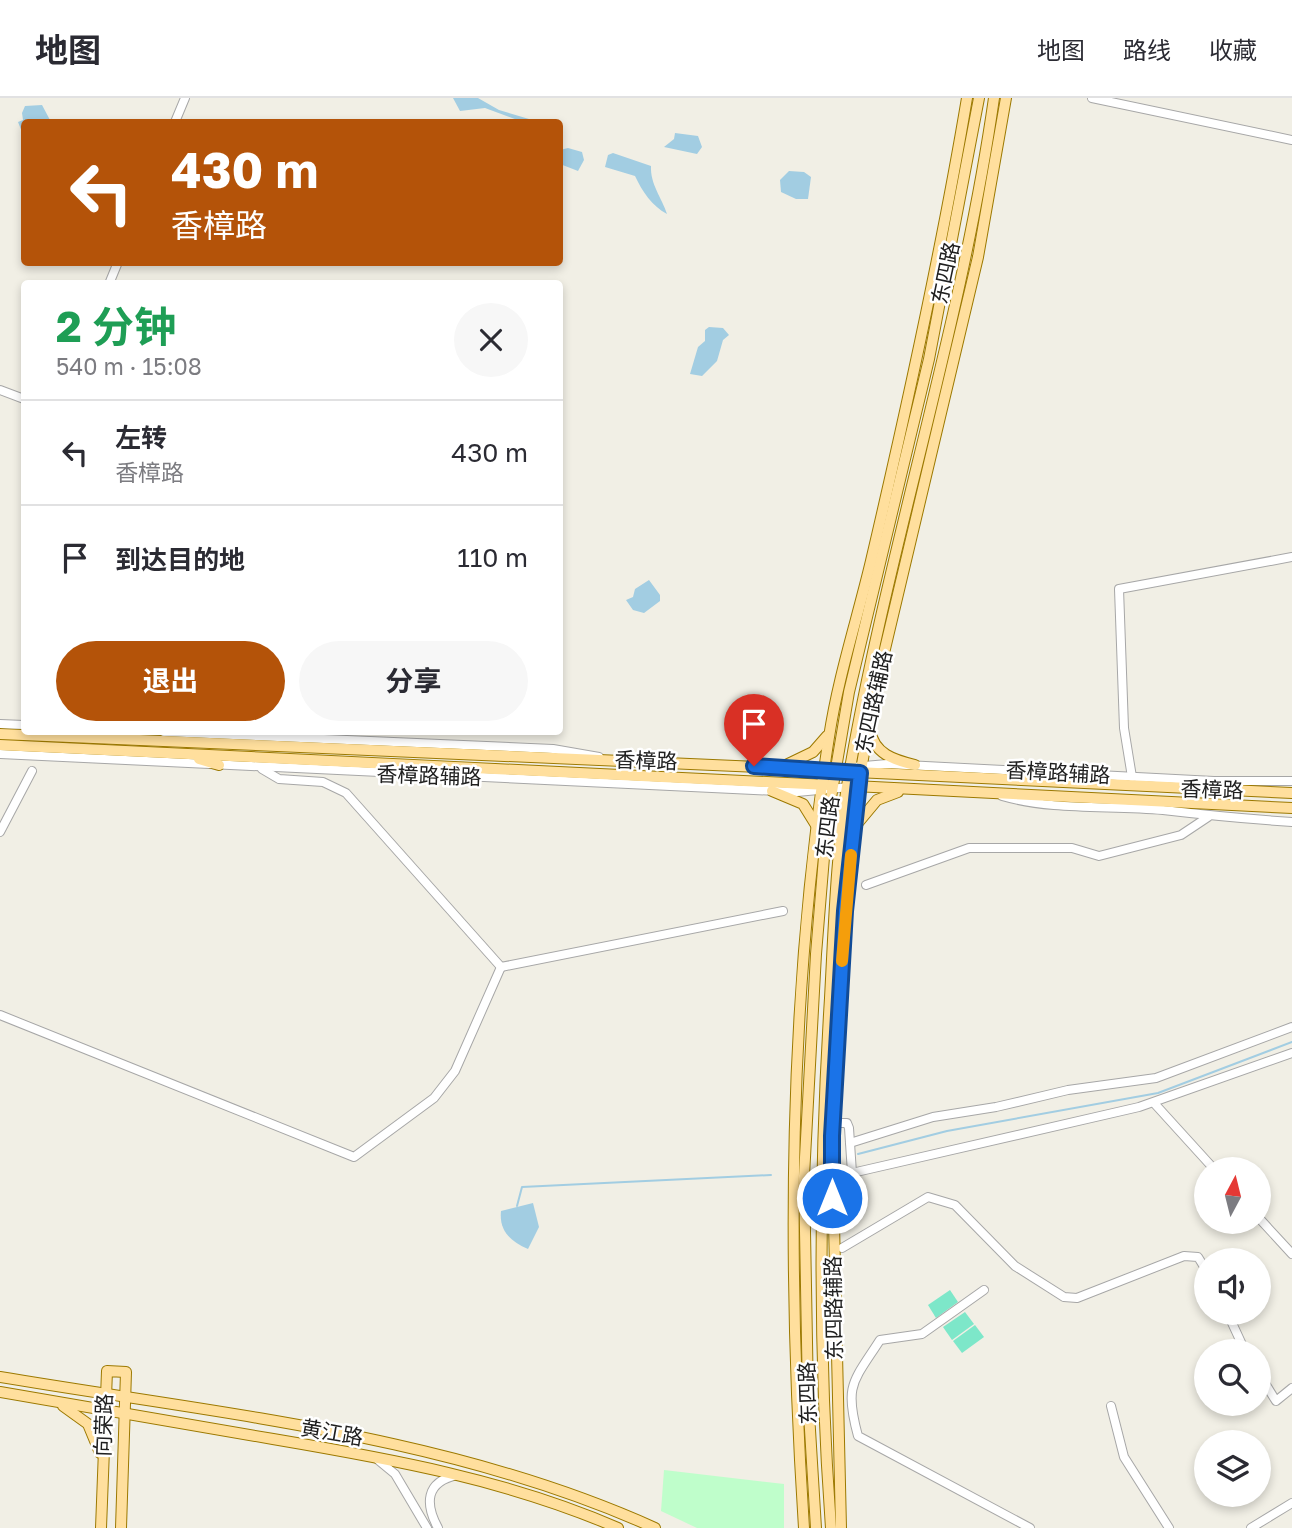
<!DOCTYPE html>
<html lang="zh">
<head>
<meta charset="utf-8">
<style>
	:root { --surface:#fff; --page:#f7f7f7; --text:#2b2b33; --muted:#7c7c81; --line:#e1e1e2; --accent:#b45309 }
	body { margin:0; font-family:"Golos Text","Noto Sans SC",sans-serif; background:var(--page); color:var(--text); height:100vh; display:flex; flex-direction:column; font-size:26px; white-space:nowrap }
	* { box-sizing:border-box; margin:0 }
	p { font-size:23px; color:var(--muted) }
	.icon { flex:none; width:38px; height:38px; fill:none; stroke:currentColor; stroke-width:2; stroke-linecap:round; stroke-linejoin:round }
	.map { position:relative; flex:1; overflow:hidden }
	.side { position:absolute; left:21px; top:182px; width:542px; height:455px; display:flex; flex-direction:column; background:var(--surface); border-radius:7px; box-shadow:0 4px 10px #0003 }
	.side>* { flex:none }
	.top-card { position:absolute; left:21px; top:21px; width:542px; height:147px; border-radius:7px; box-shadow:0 4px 10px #0003; background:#b45309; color:#fff; overflow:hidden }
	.needle { width:46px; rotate:7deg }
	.tools { position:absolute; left:1194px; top:1059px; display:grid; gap:14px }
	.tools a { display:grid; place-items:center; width:77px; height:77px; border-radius:50%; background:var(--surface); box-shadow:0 4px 10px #0003; font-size:35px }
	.pin { position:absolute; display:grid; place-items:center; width:60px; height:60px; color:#fff; margin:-72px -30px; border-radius:50% 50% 50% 0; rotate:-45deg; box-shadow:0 0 7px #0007 }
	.pin .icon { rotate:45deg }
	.me { position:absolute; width:77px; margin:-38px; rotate:0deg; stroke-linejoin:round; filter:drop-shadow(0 0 5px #0008) }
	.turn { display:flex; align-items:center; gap:24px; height:147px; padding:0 35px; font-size:32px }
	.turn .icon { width:91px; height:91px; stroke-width:2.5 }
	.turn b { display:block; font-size:49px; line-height:60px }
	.round { display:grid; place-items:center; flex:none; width:74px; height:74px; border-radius:37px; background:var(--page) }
	.overview { display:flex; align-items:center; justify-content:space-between; height:119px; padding:0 35px }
	h1 { font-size:42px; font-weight:700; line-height:52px; color:#1e9e55 }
	.primary-button { display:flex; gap:14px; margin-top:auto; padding:14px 35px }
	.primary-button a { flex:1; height:80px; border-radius:42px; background:var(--accent); color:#fff; font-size:28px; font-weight:700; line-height:80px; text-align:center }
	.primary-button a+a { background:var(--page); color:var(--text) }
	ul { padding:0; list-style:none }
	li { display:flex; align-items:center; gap:21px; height:105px; padding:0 35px; border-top:2px solid var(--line) }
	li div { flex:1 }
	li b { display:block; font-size:26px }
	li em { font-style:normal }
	header { display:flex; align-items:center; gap:42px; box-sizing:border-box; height:98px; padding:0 35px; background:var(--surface); border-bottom:2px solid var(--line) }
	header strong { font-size:33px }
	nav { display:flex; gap:38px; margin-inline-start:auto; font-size:24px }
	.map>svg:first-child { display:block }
</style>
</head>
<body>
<header>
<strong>地图</strong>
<nav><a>地图</a><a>路线</a><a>收藏</a></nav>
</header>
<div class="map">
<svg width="1292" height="1430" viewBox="0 0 1292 1430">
	<rect width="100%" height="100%" fill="#f1efe5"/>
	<path fill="#bffecb" d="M664,1372L784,1386V1430H697L661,1413Z"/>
	<g fill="#7de7c9">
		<path d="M950,1192L958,1204L936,1220L928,1207Z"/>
		<path d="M965,1214L974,1226L952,1242L943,1229Z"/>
		<path d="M975,1227L984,1239L962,1255L953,1243Z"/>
	</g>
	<g fill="#a2cde2">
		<path d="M453,0H478L499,12L539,24H523L485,10L460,13Z"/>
		<path d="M42,7L50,22L24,24V35L22,34L18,24L23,22L22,15L25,8Z"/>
		<path d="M675,35L698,38L702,49L697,56L664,49L674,41Z"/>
		<path d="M568,50L582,54L584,62L578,73L560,66V52Z"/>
		<path d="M613,55L651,68C650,86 662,100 667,116C652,108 642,93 635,78L605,69L608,57Z"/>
		<path d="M789,73L804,74L811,79L808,101H796L781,94L780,82Z"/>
		<path d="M709,229L723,230L729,237L723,242L717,263L702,278L690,276L698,249L705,243V232Z"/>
		<path d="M649,482L660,497V503L644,515L633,512L626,502L633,499L635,491Z"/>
		<path d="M533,1105L539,1129L528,1151C510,1143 499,1133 501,1113Z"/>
	</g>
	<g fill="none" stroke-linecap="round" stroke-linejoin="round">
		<g stroke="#a2cde2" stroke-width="2">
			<path d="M858,1056L947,1033L1158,995L1292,944"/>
			<path d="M517,1108L522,1089L771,1077"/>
		</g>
		<defs>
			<g id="minor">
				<path d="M1092,0L1292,42"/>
				<path d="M175,24L185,0"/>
				<path d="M109,186L118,164"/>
				<path d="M0,292L24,301"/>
				<path d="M0,626L24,627"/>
				<path d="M164,634L553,651L599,659"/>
				<path d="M0,656L797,694L850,689"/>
				<path d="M262,671L279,681L323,684L346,695L501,869"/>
				<path d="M830,671L887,666L1214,683H1292"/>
				<path d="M1132,679L1124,630L1119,491L1292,459"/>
				<path d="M1002,698C1054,713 1109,707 1163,712C1206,717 1248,721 1292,724"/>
				<path d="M0,734L32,673"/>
				<path d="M866,787L969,750H1072L1099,758L1181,737L1208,719"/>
				<path d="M501,869L783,813"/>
				<path d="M0,917L354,1059L434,1000L455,973L501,869"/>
				<path d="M1154,1005L1214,1071"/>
				<path d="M833,1025H847L849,1030L852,1075L1139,1009L1292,955"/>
				<path d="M850,1045L933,1019L996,1009L1068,992L1156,980L1292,929"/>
				<path d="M1258,1119L1292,1156"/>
				<path d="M842,1150L928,1099L955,1107L1015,1168L1064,1199L1077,1200L1184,1158L1198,1159L1206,1172"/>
				<path d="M984,1192L922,1236L880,1242C853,1284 844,1287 858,1338L1030,1430"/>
				<path d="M1227,1214L1245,1253"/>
				<path d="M1258,1274L1276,1303L1292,1290"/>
				<path d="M1111,1308L1124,1359L1169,1430"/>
				<path d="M378,1362L395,1376L427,1430"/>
				<path d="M438,1430C425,1406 425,1384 457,1377"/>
				<path d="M1251,1430L1292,1405"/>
			</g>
			<g id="major">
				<path d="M870,632C874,656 894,662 915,667"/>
				<path d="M0,636L830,672"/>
				<path d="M0,647L828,687"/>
				<path d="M199,661L219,667"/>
				<path d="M786,667L813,654L827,638"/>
				<path d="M856,674L1292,695"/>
				<path d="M854,688L1292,710"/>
				<path d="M772,693L803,706L816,727"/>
				<path d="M857,726L877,702L898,694"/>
				<path d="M0,1279C220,1316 449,1337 655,1430"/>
				<path d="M0,1294C91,1310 182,1326 273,1341C391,1361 508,1382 618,1430"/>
				<path d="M63,1308L88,1326L100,1355"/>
				<path d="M101,1430L107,1273L126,1274L121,1430"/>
				<path d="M804,1430C787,1168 788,900 829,639C838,579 857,522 871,463C907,309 941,155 967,0"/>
				<path d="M816,1430L808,1299L804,1078L816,856L827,723L849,594L929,261L979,0"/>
				<path d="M831,1430C818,1253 819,1076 830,900C834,827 836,754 848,682C887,453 961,231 994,0"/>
				<path d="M841,1430L832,1038L845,813L858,689L875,593L978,159L1006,0"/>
			</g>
		</defs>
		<use href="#minor" stroke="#a7a7a7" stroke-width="10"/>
		<use href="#major" stroke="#9c7900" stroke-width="12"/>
		<use href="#minor" stroke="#fff" stroke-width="8"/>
		<use href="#major" stroke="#ffdf9d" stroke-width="10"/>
	</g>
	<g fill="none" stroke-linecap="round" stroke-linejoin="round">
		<defs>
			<path id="route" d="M754,668L860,675L845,813L832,1038V1100"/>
		</defs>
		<use href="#route" stroke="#114b97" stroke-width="18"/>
		<use href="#route" stroke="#1a73e8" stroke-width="12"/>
		<path stroke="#f59e0b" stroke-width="12" d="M842,863L851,757"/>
	</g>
	<g text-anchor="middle" stroke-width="5" stroke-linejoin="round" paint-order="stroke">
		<g font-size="21" fill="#202020" stroke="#fff">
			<text transform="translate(946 175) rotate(-78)" y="7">东四路</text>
			<text transform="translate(874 604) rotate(-78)" y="7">东四路辅路</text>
			<text transform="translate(646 663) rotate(2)" y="7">香樟路</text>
			<text transform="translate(1058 675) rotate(3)" y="7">香樟路辅路</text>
			<text transform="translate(429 678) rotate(2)" y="7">香樟路辅路</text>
			<text transform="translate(1212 692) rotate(2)" y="7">香樟路</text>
			<text transform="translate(828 729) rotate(-83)" y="7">东四路</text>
			<text transform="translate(834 1210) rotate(-91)" y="7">东四路辅路</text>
			<text transform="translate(808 1295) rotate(-92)" y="7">东四路</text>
			<text transform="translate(104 1327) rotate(-88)" y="7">向荣路</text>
			<text transform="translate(332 1335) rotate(10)" y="7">黄江路</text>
		</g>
	</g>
</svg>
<div class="tools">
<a><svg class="needle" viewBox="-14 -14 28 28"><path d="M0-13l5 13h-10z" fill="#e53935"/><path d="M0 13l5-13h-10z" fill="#7c7c81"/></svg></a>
<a><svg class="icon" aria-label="sound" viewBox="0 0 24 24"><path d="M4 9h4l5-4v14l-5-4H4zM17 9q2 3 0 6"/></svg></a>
<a><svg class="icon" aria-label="search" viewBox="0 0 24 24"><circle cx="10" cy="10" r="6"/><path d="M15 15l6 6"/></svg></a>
<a><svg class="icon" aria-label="layers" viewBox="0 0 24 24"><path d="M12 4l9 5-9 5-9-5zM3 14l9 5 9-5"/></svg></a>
</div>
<div class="pin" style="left:754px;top:668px;background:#d93025"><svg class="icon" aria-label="arrive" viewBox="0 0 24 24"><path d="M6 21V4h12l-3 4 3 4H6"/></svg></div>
<svg class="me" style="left:832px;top:1100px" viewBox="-20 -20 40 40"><circle r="17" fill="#1a73e8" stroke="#fff" stroke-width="3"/><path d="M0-11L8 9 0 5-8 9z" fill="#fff"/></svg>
<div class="top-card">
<div class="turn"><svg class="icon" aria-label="left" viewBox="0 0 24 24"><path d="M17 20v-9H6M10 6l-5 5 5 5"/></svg><div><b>430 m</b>香樟路</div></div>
</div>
<section class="side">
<div class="overview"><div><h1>2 分钟</h1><p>540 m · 15:08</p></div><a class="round"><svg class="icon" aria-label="close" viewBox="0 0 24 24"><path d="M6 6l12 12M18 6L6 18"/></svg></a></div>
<ul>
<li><svg class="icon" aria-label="left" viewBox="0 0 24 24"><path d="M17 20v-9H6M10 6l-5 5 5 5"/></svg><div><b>左转</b><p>香樟路</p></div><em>430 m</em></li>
<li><svg class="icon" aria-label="arrive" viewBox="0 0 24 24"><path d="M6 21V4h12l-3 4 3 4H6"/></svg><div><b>到达目的地</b></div><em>110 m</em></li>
</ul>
<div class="primary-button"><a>退出</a><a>分享</a></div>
</section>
</div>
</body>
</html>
